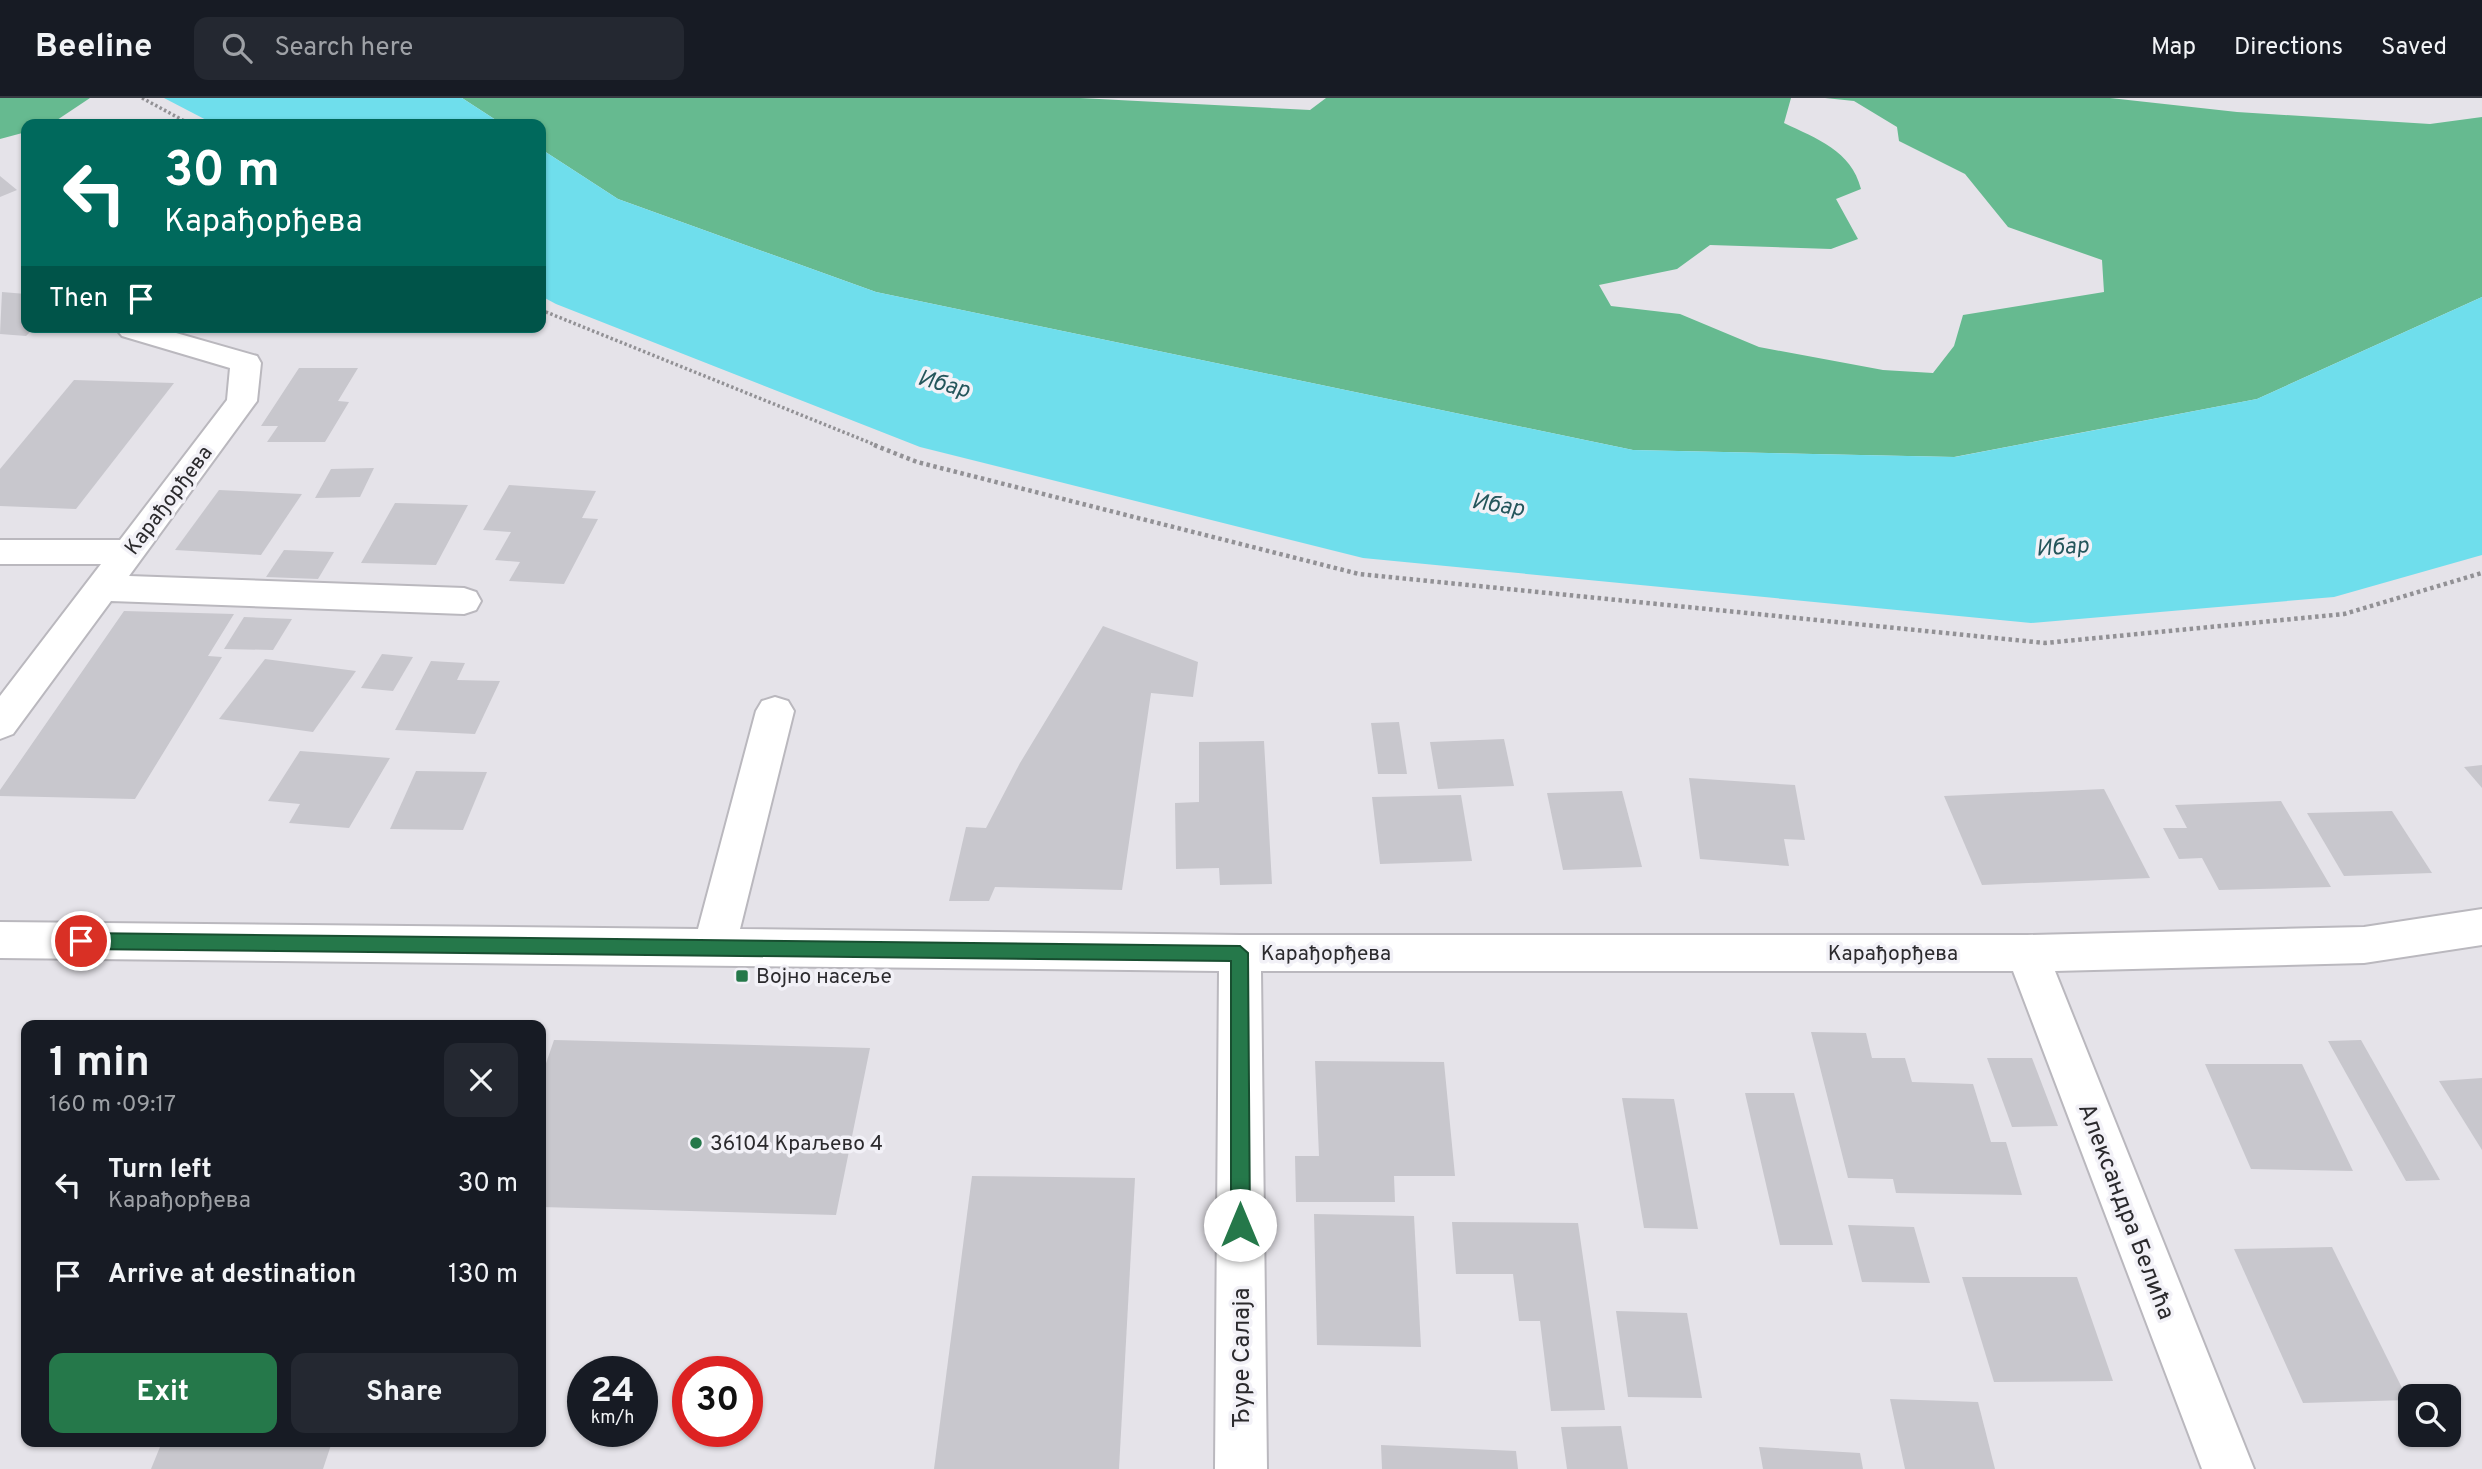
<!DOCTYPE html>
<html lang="en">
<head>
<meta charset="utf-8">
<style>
	:root { --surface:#171b24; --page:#242831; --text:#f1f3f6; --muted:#9ea1a6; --line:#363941; --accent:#25784a }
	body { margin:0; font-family:Overpass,sans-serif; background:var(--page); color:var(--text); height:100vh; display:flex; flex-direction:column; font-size:26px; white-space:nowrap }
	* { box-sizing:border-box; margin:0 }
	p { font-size:23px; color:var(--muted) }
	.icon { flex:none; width:38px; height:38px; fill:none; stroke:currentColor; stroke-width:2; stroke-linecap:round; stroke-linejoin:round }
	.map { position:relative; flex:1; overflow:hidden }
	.panel { position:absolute; left:21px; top:922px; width:525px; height:427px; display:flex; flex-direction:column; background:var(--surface); border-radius:14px; box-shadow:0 2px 5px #0004 }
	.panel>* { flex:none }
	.hud { position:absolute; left:21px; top:21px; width:525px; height:214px; border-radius:14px; box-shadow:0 2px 5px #0004; background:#00695c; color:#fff; overflow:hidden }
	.controls { position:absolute; left:2398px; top:1286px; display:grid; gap:14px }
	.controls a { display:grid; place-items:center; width:63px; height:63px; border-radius:14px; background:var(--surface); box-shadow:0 2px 5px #0004; font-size:35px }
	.speed { position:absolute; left:567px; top:1258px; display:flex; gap:14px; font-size:35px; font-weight:700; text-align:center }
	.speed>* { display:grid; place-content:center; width:91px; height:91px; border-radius:50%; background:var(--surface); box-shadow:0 2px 5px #0004; line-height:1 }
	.speed small { font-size:18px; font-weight:400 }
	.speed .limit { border:10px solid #d22; background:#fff; color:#111 }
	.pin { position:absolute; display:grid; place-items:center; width:60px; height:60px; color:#fff; margin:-30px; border:4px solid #fff; border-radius:50%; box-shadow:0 2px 7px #0007 }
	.me { position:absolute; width:77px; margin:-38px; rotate:0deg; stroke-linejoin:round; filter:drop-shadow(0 0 5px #0008) }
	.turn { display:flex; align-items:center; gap:24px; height:147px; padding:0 28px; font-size:32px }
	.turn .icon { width:91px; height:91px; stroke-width:2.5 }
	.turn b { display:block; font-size:49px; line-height:60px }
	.then { display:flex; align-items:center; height:66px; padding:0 28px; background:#0003; gap:14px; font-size:26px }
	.round { display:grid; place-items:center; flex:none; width:74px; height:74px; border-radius:14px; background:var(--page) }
	.headline { display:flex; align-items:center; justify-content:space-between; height:119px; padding:0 28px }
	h1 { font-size:42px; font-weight:700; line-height:52px }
	.cta { display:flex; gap:14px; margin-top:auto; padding:14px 28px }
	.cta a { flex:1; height:80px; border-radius:14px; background:var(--accent); color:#fff; font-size:28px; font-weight:700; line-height:80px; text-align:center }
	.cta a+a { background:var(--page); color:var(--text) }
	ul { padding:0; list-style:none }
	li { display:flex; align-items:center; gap:21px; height:91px; padding:0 28px }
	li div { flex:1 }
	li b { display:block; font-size:26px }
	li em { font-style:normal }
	header { display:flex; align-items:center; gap:42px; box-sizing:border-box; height:98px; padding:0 35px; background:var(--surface); border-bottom:2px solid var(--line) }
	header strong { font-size:33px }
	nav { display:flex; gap:38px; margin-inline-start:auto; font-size:24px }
	.search { width:490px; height:63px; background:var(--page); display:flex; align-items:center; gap:18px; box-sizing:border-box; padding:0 24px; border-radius:14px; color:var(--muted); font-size:26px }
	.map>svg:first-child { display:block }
</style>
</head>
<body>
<header>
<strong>Beeline</strong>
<div class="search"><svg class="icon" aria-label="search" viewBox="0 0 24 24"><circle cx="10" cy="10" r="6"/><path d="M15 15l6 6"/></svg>Search here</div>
<nav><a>Map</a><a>Directions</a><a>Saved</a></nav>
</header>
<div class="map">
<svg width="2482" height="1371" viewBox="0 0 2482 1371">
	<rect width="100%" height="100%" fill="#e5e3e9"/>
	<g fill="#66ba90">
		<path d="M0,0H90L51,26H26V34L0,41Z"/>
		<path d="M462,0H1080L1310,12L1326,0H1791L1784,25C1817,41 1851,52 1861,91L1836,101L1858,141L1831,151L1710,147L1677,171L1599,187L1611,208L1680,216L1759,249L1883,272L1933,275L1954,248L1963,217L2104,194L2102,162L2008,129L1965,76L1899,43L1897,29L1854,3L1825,0H2110L2237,14L2430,26L2482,19V199L2257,301L1954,359L1633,352L876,194L618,101L541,51V26H502Z"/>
	</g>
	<g fill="#6fdeec">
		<path d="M164,0H462L502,26H214Z"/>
		<path d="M541,51L618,101L876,194L1633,352L1955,359L2257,301L2482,199V457L2334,499L2031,525L1363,460L920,349L556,206L541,198Z"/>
	</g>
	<g fill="#c8c7cd">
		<path d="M0,78L17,92L0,99Z"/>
		<path d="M2,194L26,196V229H35L26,238L0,236Z"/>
		<path d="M299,270H358L338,303L349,304L325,344H267L278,328H261Z"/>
		<path d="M74,282L174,285L76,411L0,408V371Z"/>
		<path d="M374,370L360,399L315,400L331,371Z"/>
		<path d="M509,387L596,393L582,420L598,421L564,486L509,483L520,464L495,462L511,434L483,432Z"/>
		<path d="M219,392L302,396L261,457L175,452Z"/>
		<path d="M395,405L468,407L436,467L361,465Z"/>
		<path d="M284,452L334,454L318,481L266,479Z"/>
		<path d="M124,513L234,516L208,558L222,559L135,701L0,698V692Z"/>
		<path d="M244,519L292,521L273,552L224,551Z"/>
		<path d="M1103,528L1198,564L1193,599L1151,595L1122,792L995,789L989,803H949L966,729L986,730L1020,665Z"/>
		<path d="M382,556L413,559L393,593L361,590Z"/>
		<path d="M265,561L356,573L313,634L219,621Z"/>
		<path d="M431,563L465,565L457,582L500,583L475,636L395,632Z"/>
		<path d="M1399,624L1407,676H1378L1371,625Z"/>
		<path d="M1504,641L1514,688L1438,691L1430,644Z"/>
		<path d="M1264,643L1272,786L1220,787L1219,770L1176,771L1175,705L1199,704V644Z"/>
		<path d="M300,653L390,660L349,730L289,725L300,706L268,703Z"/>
		<path d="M2482,667V690L2464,669Z"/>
		<path d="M416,673L487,674L463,732L390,731Z"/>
		<path d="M1689,680L1795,687L1805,742L1784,741L1789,768L1700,761Z"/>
		<path d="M2104,691L2150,780L1982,787L1944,698Z"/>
		<path d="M1622,693L1642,769L1563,772L1547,695Z"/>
		<path d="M1461,697L1472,763L1380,766L1372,699Z"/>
		<path d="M2281,703L2331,789L2219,792L2202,760L2179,761L2163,730H2187L2175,707Z"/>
		<path d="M2392,713L2432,775L2344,778L2307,715Z"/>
		<path d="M1811,934L1866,935L1872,960H1905L1912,984L1973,986L1991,1044H2006L2022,1097L1896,1095L1893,1081L1848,1080Z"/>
		<path d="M554,942L870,950L836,1117L541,1109V980Z"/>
		<path d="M2361,942L2440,1082L2406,1083L2328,943Z"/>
		<path d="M1987,960H2032L2058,1028L2012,1029Z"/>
		<path d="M1315,963L1444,964L1455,1078H1394L1395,1104H1296L1295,1058H1319Z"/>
		<path d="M2205,966H2302L2353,1073L2251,1071Z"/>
		<path d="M2482,980V1052L2439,983Z"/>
		<path d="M1745,995H1794L1833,1147H1780Z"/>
		<path d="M1622,1000L1674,1001L1698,1131L1644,1130Z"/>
		<path d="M972,1078L1135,1080L1119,1371H934Z"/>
		<path d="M1314,1116L1414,1118L1421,1249L1317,1247Z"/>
		<path d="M1452,1124L1578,1125L1605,1312L1551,1313L1540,1223H1519L1513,1176H1456Z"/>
		<path d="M1848,1127L1914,1129L1930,1185L1862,1184Z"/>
		<path d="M2332,1149L2408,1302L2303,1305L2234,1151Z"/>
		<path d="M1962,1179H2077L2113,1283L1994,1284Z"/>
		<path d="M1616,1213L1687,1215L1702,1300L1628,1299Z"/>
		<path d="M1890,1301L1978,1304L1995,1371H1905Z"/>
		<path d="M1621,1328L1628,1371H1567L1561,1329Z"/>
		<path d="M162,1344H332L323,1371H151Z"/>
		<path d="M1381,1347L1516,1353L1518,1371H1382Z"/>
		<path d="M1759,1349L1860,1355L1863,1371H1763Z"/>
	</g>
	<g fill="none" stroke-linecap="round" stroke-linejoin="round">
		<defs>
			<g id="minor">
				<path d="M119,229H155L257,258L261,265L257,303L129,478L464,490L476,494L481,503L476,512L464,516L111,503L13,636L0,641V598L101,466H0V442H120L227,302L230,270L122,238L117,232Z"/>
				<path d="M775,599L788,603L794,613L740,831L1240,837H2027L2364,829L2482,811V847L2364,865L2055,873L2254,1371H2202L2013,873H1261L1267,1371H1215L1219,873L0,860V824L698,831L756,613L762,603Z"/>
			</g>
		</defs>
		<use href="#minor" stroke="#bab8be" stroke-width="4"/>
		<g stroke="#929195" stroke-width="3.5" stroke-dasharray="2.5 2.5" stroke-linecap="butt">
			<path d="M142,0L190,26"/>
			<path d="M541,212L878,348"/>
		</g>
		<path stroke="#929195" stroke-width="4.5" stroke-dasharray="3.5 3.5" stroke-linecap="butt" d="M874,347L917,364L1359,476L2045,545L2344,516L2482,475"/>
		<use href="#minor" fill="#fff" fill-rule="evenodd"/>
	</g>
	<path fill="#25784a" stroke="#184e30" stroke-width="2" d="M81,835L1240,848L1248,855L1250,1127L1247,1134L1240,1136L1233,1134L1231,1127V863L81,851L73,843Z"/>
	<g fill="#25784a" stroke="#f2f1f7" stroke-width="2.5">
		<rect x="735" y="871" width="14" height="14" rx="3.5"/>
		<circle cx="696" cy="1045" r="7"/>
	</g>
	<g text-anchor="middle" stroke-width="7" stroke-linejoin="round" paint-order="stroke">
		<g font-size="21" fill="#2b2a2d" stroke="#f2f1f7">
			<text transform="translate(168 402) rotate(-53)" y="7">Карађорђева</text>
			<text x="1326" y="862">Карађорђева</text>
			<text x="1893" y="862">Карађорђева</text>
		</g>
		<g font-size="21" fill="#2b2a2d" stroke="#f2f1f7" text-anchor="start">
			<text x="756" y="885">Војно насеље</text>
			<text x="710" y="1052">36104 Краљево 4</text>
		</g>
		<g font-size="23" font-style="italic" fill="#24555b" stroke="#f2f1f7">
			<text transform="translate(944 285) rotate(15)" y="8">Ибар</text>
			<text transform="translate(1498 406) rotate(9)" y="8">Ибар</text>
			<text transform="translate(2062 448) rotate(-4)" y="8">Ибар</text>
		</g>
		<g font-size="24" fill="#2b2a2d" stroke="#f2f1f7">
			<text transform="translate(2127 1113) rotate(69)" y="8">Александра Белића</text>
			<text transform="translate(1241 1260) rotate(-90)" y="8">Ђуре Салаја</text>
		</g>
	</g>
</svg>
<div class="controls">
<a><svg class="icon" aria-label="search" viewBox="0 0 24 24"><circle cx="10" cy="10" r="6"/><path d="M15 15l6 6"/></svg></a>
</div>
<div class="speed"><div>24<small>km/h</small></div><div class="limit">30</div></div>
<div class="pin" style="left:81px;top:843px;background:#d93025"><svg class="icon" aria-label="arrive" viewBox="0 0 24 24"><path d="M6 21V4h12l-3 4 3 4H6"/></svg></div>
<svg class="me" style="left:1240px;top:1127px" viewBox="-20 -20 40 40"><circle r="19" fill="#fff"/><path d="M0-13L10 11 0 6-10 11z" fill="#25784a"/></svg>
<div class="hud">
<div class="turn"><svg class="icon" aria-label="left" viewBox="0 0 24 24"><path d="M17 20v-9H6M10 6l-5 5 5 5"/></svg><div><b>30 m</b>Карађорђева</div></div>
<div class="then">Then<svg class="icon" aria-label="arrive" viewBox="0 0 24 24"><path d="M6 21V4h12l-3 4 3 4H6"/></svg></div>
</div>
<section class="panel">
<div class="headline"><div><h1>1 min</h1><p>160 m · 09:17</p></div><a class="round"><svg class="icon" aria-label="close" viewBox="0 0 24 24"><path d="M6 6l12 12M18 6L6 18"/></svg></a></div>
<ul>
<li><svg class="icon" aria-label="left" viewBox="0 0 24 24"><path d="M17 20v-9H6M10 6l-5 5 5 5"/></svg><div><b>Turn left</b><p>Карађорђева</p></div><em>30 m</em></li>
<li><svg class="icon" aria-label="arrive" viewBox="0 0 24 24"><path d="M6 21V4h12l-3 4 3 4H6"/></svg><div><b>Arrive at destination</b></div><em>130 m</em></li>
</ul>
<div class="cta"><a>Exit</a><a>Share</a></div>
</section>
</div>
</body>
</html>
